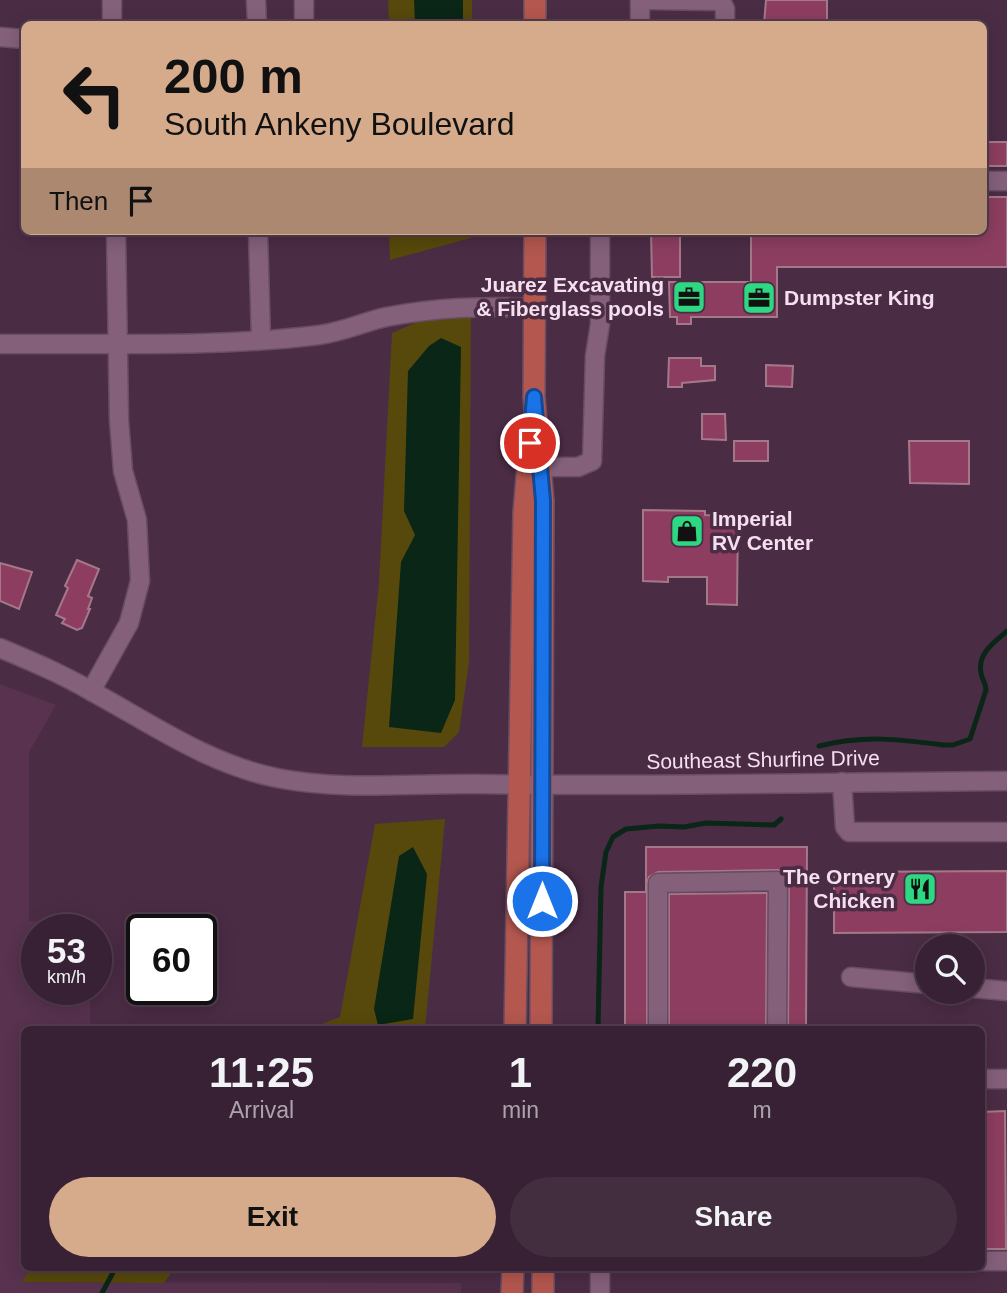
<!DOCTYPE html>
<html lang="en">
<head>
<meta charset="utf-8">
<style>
	:root { --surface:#382134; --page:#432e40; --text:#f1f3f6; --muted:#aba3ac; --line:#523e4f; --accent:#d6ab8b }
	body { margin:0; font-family:Arial,sans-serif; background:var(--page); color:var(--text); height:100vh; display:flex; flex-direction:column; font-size:26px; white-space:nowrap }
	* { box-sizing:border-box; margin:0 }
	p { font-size:23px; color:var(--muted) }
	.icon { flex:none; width:38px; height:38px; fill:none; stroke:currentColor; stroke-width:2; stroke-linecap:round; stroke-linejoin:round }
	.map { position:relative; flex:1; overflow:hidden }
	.sheet { position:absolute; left:21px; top:1026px; width:964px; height:245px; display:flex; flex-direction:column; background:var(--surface); border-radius:10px; box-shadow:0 4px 18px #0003,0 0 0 2px var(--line) }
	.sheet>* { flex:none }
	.hud { position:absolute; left:21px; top:21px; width:966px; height:214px; border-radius:10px; box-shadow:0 4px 18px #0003,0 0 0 2px var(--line); background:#d6ab8b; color:#111; overflow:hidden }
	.controls { position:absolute; left:915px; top:934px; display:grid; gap:14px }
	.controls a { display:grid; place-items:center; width:70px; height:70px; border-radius:50%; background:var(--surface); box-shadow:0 4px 18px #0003,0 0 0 2px var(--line); font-size:35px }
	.speed { position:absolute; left:21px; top:914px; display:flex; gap:14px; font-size:35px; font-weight:700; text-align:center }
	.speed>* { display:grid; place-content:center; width:91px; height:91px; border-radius:50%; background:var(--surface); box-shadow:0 4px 18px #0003,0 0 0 2px var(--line); line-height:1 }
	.speed small { font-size:18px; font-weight:400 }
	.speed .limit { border:4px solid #111; border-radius:10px; background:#fff; color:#111 }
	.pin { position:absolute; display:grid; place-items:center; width:60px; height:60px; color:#fff; margin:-30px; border:4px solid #fff; border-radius:50%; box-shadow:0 2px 7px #0007 }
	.me { position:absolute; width:77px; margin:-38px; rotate:0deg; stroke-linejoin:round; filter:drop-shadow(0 0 5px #0008) }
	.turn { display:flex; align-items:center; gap:24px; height:147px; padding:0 28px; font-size:32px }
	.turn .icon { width:91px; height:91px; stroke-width:2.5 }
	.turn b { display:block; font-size:49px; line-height:60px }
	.then { display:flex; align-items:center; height:66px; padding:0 28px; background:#0003; gap:14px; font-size:26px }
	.eta { display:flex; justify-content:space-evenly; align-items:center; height:119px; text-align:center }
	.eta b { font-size:42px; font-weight:600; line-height:49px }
	.action { display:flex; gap:14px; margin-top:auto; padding:14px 28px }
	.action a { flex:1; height:80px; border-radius:42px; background:var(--accent); color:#111; font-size:28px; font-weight:600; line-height:80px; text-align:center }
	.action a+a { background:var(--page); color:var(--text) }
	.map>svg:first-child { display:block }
</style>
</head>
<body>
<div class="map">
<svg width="1007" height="1293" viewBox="0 0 1007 1293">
	<rect width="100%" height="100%" fill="#4b2c45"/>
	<path fill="#58324f" d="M0,684L56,705L29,752V921L90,919V929H37V989H90V1029H24V1267H32L23,1282L461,1283V1293H0Z"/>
	<g fill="#57490b">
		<path d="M388,0H472V24H389Z"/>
		<path d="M389,231H471V238L390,260Z"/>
		<path d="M471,312L469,662L459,732L444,747H362L379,583L392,333L439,313Z"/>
		<path d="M445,819L425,1029H310L340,1017L375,824Z"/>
		<path d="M32,1267H175L164,1283L22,1282Z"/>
	</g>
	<g fill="#0a2616">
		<path d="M414,0H463V24H415Z"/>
		<path d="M441,338L461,347L455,700L441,733L389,727L401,562L415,535L404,511L408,371L429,346Z"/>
		<path d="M413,847L427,874L413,1019L378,1025L374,1009L399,856Z"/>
	</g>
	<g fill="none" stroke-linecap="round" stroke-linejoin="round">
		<g stroke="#0a2616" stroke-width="5">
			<path d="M819,746C863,735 898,739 943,745H953L970,739L986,690C986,683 982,680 981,673C977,653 995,642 1007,631"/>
			<path d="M598,1029L601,887L606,852L613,837L626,829L659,826L684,827L706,823L774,825L781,819"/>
			<path d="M102,1293L116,1267"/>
		</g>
	</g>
	<g fill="#8d3e60" stroke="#a57889" stroke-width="2">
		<path d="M766,0H827V24H764Z"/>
		<rect x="984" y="142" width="23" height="24"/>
		<path d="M984,197H1007V267H777V317H691V324H677V317H670L669,282H751V231H984Z"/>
		<path d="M651,231H680V277H652Z"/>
		<path d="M669,358H701V366H715V380L682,383V387H668Z"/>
		<path d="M766,365L793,366L792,387L766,386Z"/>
		<path d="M702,414H725L726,440L702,439Z"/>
		<rect x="734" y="441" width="34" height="20"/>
		<path d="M909,441H969V484L910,483Z"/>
		<path d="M643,510L705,511V515L738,516L737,605L707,604V577H668V582L643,581Z"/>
		<path d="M77,560L99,569L88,596L92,598L88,609H90L82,628L77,630L62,623L65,619L56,615L68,588L65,586Z"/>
		<path d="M0,563L32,572L19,609L0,601Z"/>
		<path d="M646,847H807L806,1029H788L789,881L784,872L778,870L658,872L649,877L647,883V1029H625V892H646Z"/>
		<path d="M1007,871V932L834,933V872Z"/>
		<path d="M767,893L766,1029H669V894Z"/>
		<path d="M1005,1111L1006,1249H982V1112Z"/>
	</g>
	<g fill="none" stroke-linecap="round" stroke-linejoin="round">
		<defs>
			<g id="minor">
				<path d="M112,0V24"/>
				<path d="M256,0L257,24"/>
				<path d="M304,0V24"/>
				<path d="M648,0L721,1L725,9V24"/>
				<path d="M640,24V0"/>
				<path d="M0,37L24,39"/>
				<path d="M984,181H1007"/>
				<path d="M258,231L261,340"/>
				<path d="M0,344C106,343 214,348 319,335C342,332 364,322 386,317C438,307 482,306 534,308"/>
				<path d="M540,467H578L592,461L595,356L600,324V231"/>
				<path d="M0,648C31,661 62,674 91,691C152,724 208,764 277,778C343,791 411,783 478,784C654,787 831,782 1007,781"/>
				<path d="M91,691L129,623L140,581L137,520L123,471L119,420L116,231"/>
				<path d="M842,782L845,827L849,832H1007"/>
				<path d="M851,977L928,984"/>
				<path d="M973,988L1007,991"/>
				<path d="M658,1029V883L778,881L777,1029"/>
				<path d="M982,1079H1007"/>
				<path d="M982,1261H1007"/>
				<path d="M600,1267V1293"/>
			</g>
			<g id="major">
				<path d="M535,24V0"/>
				<path d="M535,231L534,397L543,501L541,1029"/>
				<path d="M515,1029L524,512L529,454"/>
				<path d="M543,1267V1293"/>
				<path d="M512,1293L513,1267"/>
			</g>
		</defs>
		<use href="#minor" stroke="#674c62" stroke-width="21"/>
		<use href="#major" stroke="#674c62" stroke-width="24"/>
		<use href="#minor" stroke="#84607b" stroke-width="18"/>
		<use href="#major" stroke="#b3574f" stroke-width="21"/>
	</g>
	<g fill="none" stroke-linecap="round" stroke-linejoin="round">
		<defs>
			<path id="route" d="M530,443L534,397L543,501L542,901"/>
		</defs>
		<use href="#route" stroke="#114b97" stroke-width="18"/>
		<use href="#route" stroke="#1a73e8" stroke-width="12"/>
	</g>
	<defs>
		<symbol id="office-square" viewBox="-11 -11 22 22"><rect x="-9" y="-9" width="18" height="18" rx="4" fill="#2ed883" stroke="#4b2c45"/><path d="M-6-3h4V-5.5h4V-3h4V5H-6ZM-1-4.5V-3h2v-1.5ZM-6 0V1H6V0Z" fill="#111"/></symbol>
		<symbol id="shop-square" viewBox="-11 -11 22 22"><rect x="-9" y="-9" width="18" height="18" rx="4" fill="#2ed883" stroke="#4b2c45"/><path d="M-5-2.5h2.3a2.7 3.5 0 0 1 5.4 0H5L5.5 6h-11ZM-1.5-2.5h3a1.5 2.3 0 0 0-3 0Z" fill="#111"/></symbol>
		<symbol id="restaurant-square" viewBox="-11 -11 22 22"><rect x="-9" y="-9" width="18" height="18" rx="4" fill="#2ed883" stroke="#4b2c45"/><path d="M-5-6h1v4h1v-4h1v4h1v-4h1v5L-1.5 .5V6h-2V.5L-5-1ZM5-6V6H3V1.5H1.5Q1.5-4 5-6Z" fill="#111"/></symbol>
	</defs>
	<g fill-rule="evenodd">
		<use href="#office-square" x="670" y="278" width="38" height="38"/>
		<use href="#office-square" x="740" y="279" width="38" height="38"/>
		<use href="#shop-square" x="668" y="512" width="38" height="38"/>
		<use href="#restaurant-square" x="901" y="870" width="38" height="38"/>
	</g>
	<g text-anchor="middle" stroke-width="7" stroke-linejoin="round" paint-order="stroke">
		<g font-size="21" font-weight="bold" fill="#f5e0ef" stroke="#4b2c45" text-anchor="end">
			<text x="664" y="292">Juarez Excavating<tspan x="664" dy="24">&amp; Fiberglass pools</tspan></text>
			<text x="784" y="305" text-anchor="start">Dumpster King</text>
			<text x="712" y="526" text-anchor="start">Imperial<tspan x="712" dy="24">RV Center</tspan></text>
			<text x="895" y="884">The Ornery<tspan x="895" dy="24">Chicken</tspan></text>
		</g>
		<g font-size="21" fill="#f5e0ef" stroke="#4b2c45">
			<text transform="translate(763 760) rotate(-1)" y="7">Southeast Shurfine Drive</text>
		</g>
	</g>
</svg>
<div class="controls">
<a><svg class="icon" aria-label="search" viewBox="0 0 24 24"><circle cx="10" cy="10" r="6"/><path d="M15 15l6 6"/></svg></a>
</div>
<div class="speed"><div>53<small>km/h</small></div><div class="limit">60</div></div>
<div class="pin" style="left:530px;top:443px;background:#d93025"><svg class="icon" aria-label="arrive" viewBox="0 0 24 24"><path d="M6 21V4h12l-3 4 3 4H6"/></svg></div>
<svg class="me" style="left:542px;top:901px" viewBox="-20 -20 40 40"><circle r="17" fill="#1a73e8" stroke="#fff" stroke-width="3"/><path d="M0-11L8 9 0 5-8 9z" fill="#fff"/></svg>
<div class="hud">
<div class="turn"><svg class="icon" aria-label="left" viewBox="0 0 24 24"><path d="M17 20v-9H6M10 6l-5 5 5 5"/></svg><div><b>200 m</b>South Ankeny Boulevard</div></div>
<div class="then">Then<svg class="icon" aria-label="arrive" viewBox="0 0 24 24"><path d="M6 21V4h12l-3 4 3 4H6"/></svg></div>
</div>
<section class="sheet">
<div class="eta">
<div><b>11:25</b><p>Arrival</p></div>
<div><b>1</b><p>min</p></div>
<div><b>220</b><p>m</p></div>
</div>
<div class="action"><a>Exit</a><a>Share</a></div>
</section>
</div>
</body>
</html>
